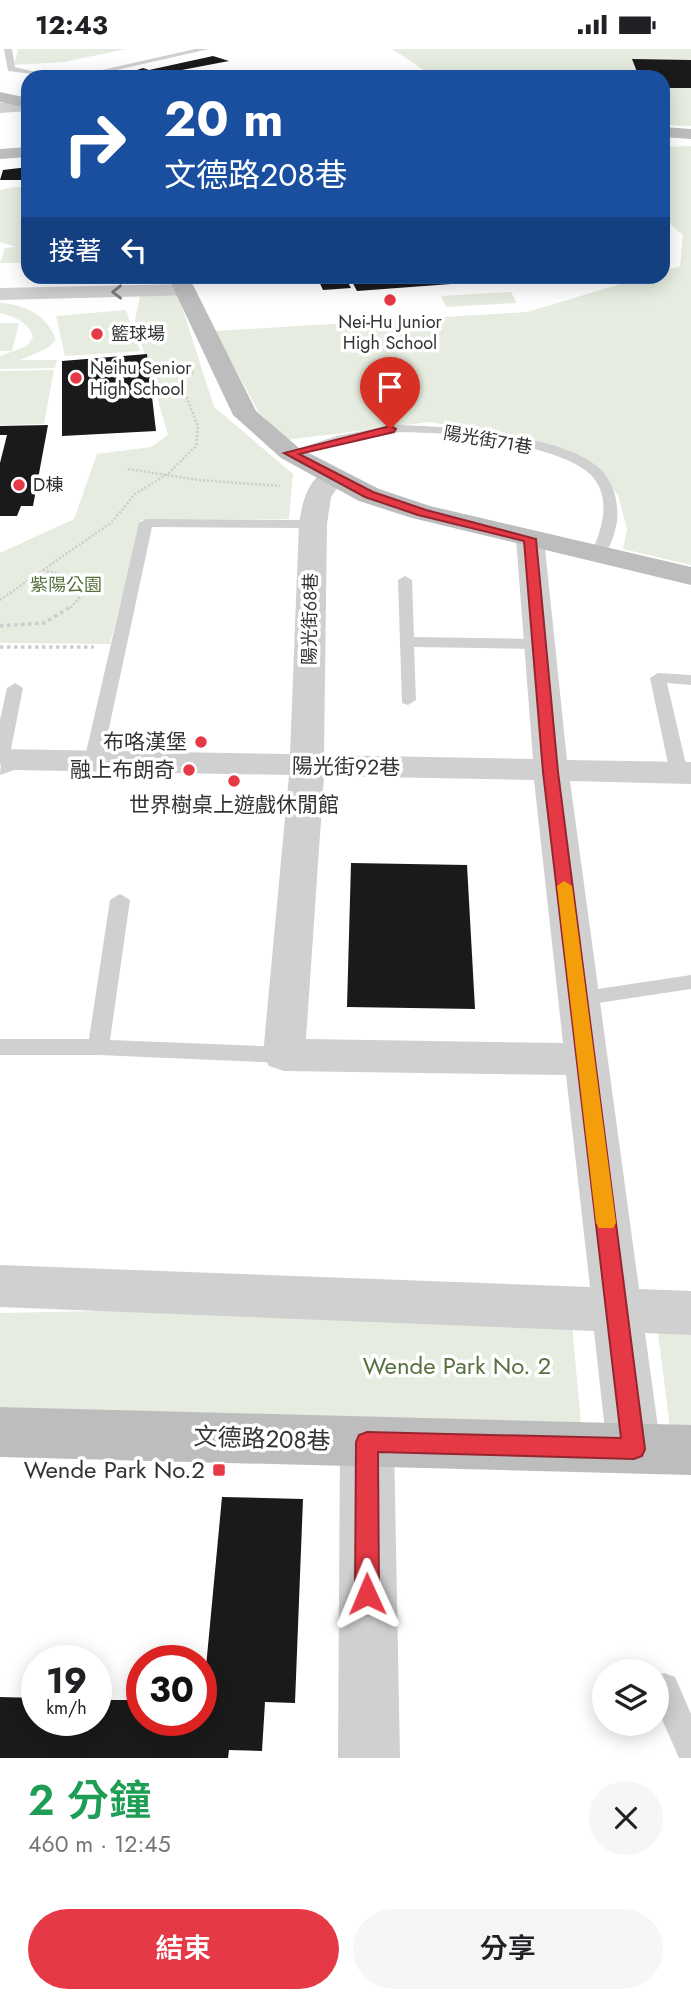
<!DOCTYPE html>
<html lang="zh-TW">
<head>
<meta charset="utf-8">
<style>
	:root { --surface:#fff; --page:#f6f6f6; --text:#202124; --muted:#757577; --accent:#e63946 }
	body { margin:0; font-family:Jost,"Noto Sans TC",sans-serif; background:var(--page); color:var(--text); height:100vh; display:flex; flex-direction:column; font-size:26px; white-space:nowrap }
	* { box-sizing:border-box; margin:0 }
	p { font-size:23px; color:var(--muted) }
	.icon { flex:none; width:38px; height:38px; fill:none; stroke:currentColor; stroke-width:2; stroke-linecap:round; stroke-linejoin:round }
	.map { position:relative; height:1709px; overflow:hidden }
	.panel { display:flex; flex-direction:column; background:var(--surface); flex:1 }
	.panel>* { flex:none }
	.guide { position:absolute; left:21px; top:21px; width:649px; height:214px; border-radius:21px; box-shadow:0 4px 18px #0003; background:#1a4fa0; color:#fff; overflow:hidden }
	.buttons { position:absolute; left:592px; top:1610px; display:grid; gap:14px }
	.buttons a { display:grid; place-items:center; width:77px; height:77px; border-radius:50%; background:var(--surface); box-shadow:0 4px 18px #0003; font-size:35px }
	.speed { position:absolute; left:21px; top:1596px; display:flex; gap:14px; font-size:35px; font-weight:700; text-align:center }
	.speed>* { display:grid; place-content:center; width:91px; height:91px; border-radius:50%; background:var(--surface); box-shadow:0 4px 18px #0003; line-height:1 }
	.speed small { font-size:18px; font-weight:400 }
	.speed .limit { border:10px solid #d22; background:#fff; color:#111 }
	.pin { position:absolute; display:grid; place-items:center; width:60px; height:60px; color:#fff; margin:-72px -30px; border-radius:50% 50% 50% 0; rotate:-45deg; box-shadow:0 0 7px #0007 }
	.pin .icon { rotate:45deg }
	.me { position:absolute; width:77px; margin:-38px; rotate:359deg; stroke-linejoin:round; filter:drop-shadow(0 0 5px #0008) }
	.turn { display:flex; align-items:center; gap:24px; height:147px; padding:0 28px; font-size:32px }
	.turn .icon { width:91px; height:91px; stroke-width:2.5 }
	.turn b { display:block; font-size:49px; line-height:60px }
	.then { display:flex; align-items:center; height:66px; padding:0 28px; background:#0003; gap:14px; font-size:26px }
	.round { display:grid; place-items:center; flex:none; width:74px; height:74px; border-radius:37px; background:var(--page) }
	.head { display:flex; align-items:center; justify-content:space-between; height:119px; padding:0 28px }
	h1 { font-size:42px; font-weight:600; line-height:52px; color:#1e9e55 }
	.cta { display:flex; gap:14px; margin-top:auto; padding:14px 28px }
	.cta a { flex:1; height:80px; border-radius:42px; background:var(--accent); color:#fff; font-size:28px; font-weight:600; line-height:80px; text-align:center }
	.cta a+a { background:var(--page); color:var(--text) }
	.status { display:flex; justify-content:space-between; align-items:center; height:49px; padding:0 35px; background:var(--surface); direction:ltr }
	.status svg { height:19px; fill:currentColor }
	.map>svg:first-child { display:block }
</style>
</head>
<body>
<div class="status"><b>12:43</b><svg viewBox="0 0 49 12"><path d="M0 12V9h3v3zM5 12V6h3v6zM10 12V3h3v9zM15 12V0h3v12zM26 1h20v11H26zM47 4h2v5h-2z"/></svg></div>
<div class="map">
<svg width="691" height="1709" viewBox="0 0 691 1709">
	<rect width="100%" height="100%" fill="#fff"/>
	<g fill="#e6ecdf">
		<path d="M18,0H126L64,13L14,16Z"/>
		<path d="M392,0H691V77L663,76V28H434Z"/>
		<path d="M691,97V516L623,500L627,480L618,446L586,410L500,384L429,373L286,391L258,362L215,282L527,263L644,228H663V222L680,217L683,186L663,169V98Z"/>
		<path d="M15,138L28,139V214H0L5,199L16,198L0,193V141Z"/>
		<path d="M511,243L517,254L446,258L441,247Z"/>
		<path d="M178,245L214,358L293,425L289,470L141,471L110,595L0,594V504L74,470L97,405L151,398L168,386L135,272L140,246Z"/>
		<path d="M0,254C25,255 48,267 56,291L46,300L20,311H57L55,319L0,320V307L27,297L33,288C28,272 14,268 0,264Z"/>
		<path d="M126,261L140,302L65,307L56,267Z"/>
		<path d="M0,274H19L12,302H0Z"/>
		<path d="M54,321L44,375L0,376V322Z"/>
		<path d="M201,1260L572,1276L581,1376L0,1358V1264Z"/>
		<path d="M657,1276L691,1277V1379H670Z"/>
	</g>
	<g fill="#1a1a1a">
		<path d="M213,7L229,12L145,28H115L143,19L149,21Z"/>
		<path d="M632,10L691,11V39H663V28H639Z"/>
		<path d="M28,118V131H0L3,121Z"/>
		<path d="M317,228H345L351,239L323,241Z"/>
		<path d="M370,228H474L478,233L357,242L350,229Z"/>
		<path d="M147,305L156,382L62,387V312Z"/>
		<path d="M48,376L33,457H21L17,467H0V414L7,386H0V377Z"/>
		<path d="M351,814L467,816L475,960L347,958Z"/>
		<path d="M222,1448L303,1450L295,1654L265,1653L262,1702L229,1701L228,1709H0V1648L37,1649V1671H96V1651H142V1671H201Z"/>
	</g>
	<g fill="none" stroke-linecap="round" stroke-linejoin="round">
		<g stroke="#cdcdcd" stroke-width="2.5" stroke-dasharray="2 2" stroke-linecap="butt">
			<path d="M128,420L199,431L280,437"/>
			<path d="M43,521L64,526L78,534L80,548L70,559"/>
			<path d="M0,551L112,473L135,445L169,424L196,397L198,378L178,325L195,324"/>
		</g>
		<g stroke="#cdcdcd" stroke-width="3.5" stroke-dasharray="3.5 3.5" stroke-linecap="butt">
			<path d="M0,577L44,574L72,557"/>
			<path d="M0,598H94"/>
		</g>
		<g fill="#d0d0d0" fill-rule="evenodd">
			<path d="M4,0H12L15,18L56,28L8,22Z"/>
			<path d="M195,0H209L86,28H71Z"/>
			<path d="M393,376C445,377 558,384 598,418C613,431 619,452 617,472C615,483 610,505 598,508L591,504C603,480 612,446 590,425C557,394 433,380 388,384C355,387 323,400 290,408L284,404L337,387Z"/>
			<path d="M146,470L313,471L320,475L313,479L152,478L102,712L93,717L84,712L139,474Z"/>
			<path d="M405,527L412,531L414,588L538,590L546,595L538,600L414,598L416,651L408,656L402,654L398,531Z"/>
			<path d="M658,624L691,626V636L667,634L688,724L679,729L670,724L650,629Z"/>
			<path d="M15,634L23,639L9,710L0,715V671L7,639Z"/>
			<path d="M120,845L130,851L110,991L284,998L292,1000L295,1006L292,1012L284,1014L98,1006H0V990H89L110,851Z"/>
			<path d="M691,926V940L578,957L571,955L568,950L571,945L578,943Z"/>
			<path d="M664,1624L675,1628L691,1665V1709H679L656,1657V1627Z"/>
		</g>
		<g fill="#d0d0d0" fill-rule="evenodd">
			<path d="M28,52V62L0,64V54Z"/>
			<path d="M185,235L196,241L193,246L0,251V239Z"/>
			<path d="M332,420L341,422L345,428L331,448L327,475L324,706L533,710L516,490L520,484L530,482L540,484L544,490L567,711L691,713V735L570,732L639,1240L691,1242V1286L645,1284L661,1400L653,1418L634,1425L615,1418L607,1400L594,1282L0,1258V1216L590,1238L566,1026L284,1022L269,1017L263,1006L289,726L14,721L0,726L2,700L290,705L299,475C302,454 308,426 332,420ZM324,727L534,731L563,994L306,990Z"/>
			<path d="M367,1368L386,1375L394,1393L400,1709H338L340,1393L348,1375Z"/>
		</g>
		<g fill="#bdbdbd" fill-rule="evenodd">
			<path d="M0,43L28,49V59L0,53Z"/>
			<path d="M663,78L691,80V90L663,88Z"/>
			<path d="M28,98V108L0,110V100Z"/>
			<path d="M168,228H189L256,362L299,399L379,440L430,457L691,518V536L412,469L359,452L281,409L233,366Z"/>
			<path d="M0,1358L691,1376V1426L0,1408Z"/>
		</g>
	</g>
	<defs><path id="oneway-chevron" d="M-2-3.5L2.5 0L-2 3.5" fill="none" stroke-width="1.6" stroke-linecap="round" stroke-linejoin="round" transform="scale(1.75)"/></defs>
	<use stroke="#7a7a7a" href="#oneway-chevron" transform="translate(117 243) rotate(179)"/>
	<path fill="#e63946" stroke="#96252e" stroke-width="2" d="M390,377L396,380L394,383L299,405L373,443L426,461L536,490L558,723L645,1400L642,1407L634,1410L378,1403L379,1545L376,1554L367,1557L359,1554L355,1545L356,1393L359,1386L367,1383L621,1389L543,723L524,492L418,466L365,448L284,404Z"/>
	<path fill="#f59e0b" d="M564,832L572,837L616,1174L613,1179H599L596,1174L557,837Z"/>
	<g fill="#e63946" stroke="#fff" stroke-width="2.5">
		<circle cx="390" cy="251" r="7"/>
		<circle cx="97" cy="285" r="7"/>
		<circle cx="76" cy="329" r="7"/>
		<circle cx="19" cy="436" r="7"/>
		<circle cx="201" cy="693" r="7"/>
		<circle cx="189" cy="721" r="7"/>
		<circle cx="234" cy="732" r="7"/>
		<rect x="212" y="1414" width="14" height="14" rx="3.5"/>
	</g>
	<g text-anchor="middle" stroke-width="7" stroke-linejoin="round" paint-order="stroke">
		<g font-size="18" fill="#333" stroke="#fff" text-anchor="start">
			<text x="390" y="279" text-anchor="middle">Nei-Hu Junior<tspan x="390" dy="21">High School</tspan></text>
			<text x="111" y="291">籃球場</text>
			<text x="90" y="325">Neihu Senior<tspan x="90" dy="21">High School</tspan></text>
			<text x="33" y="442">D棟</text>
		</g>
		<g font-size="18" fill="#333" stroke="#fff">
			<text transform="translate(488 391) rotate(10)" y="6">陽光街71巷</text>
			<text transform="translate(310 570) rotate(-89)" y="6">陽光街68巷</text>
		</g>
		<g font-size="18" fill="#56703f" stroke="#fff">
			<text x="66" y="542">紫陽公園</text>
		</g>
		<g font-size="21" fill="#333" stroke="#fff" text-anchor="end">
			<text x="187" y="700">布咯漢堡</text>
			<text x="175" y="728">融上布朗奇</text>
			<text x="234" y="763" text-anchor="middle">世界樹桌上遊戲休閒館</text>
		</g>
		<g font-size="21" fill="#333" stroke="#fff">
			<text transform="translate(346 718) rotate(1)" y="7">陽光街92巷</text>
		</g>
		<g font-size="24" fill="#56703f" stroke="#fff">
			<text x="457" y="1325">Wende Park No. 2</text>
		</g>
		<g font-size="24" fill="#333" stroke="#fff">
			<text transform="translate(262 1390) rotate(2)" y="8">文德路208巷</text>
		</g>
		<g font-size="24" fill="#333" stroke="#fff" text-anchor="end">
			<text x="205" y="1429">Wende Park No.2</text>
		</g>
	</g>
</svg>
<div class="buttons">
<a><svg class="icon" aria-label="layers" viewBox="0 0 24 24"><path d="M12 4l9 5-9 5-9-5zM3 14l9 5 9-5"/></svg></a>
</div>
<div class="speed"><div>19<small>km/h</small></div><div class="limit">30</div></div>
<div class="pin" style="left:390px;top:380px;background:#d93025"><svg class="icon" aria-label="arrive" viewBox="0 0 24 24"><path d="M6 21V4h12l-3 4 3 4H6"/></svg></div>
<svg class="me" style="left:367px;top:1545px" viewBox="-20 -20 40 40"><path d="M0-17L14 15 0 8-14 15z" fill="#e63946" stroke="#fff" stroke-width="4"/></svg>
<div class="guide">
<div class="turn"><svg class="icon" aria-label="right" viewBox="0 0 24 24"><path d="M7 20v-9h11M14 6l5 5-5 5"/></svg><div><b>20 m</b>文德路208巷</div></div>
<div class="then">接著<svg class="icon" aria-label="left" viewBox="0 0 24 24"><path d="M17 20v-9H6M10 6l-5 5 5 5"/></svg></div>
</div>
</div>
<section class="panel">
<div class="head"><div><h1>2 分鐘</h1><p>460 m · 12:45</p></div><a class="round"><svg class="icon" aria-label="close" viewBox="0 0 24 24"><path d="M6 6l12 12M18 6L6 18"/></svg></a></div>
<div class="cta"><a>結束</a><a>分享</a></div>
</section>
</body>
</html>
